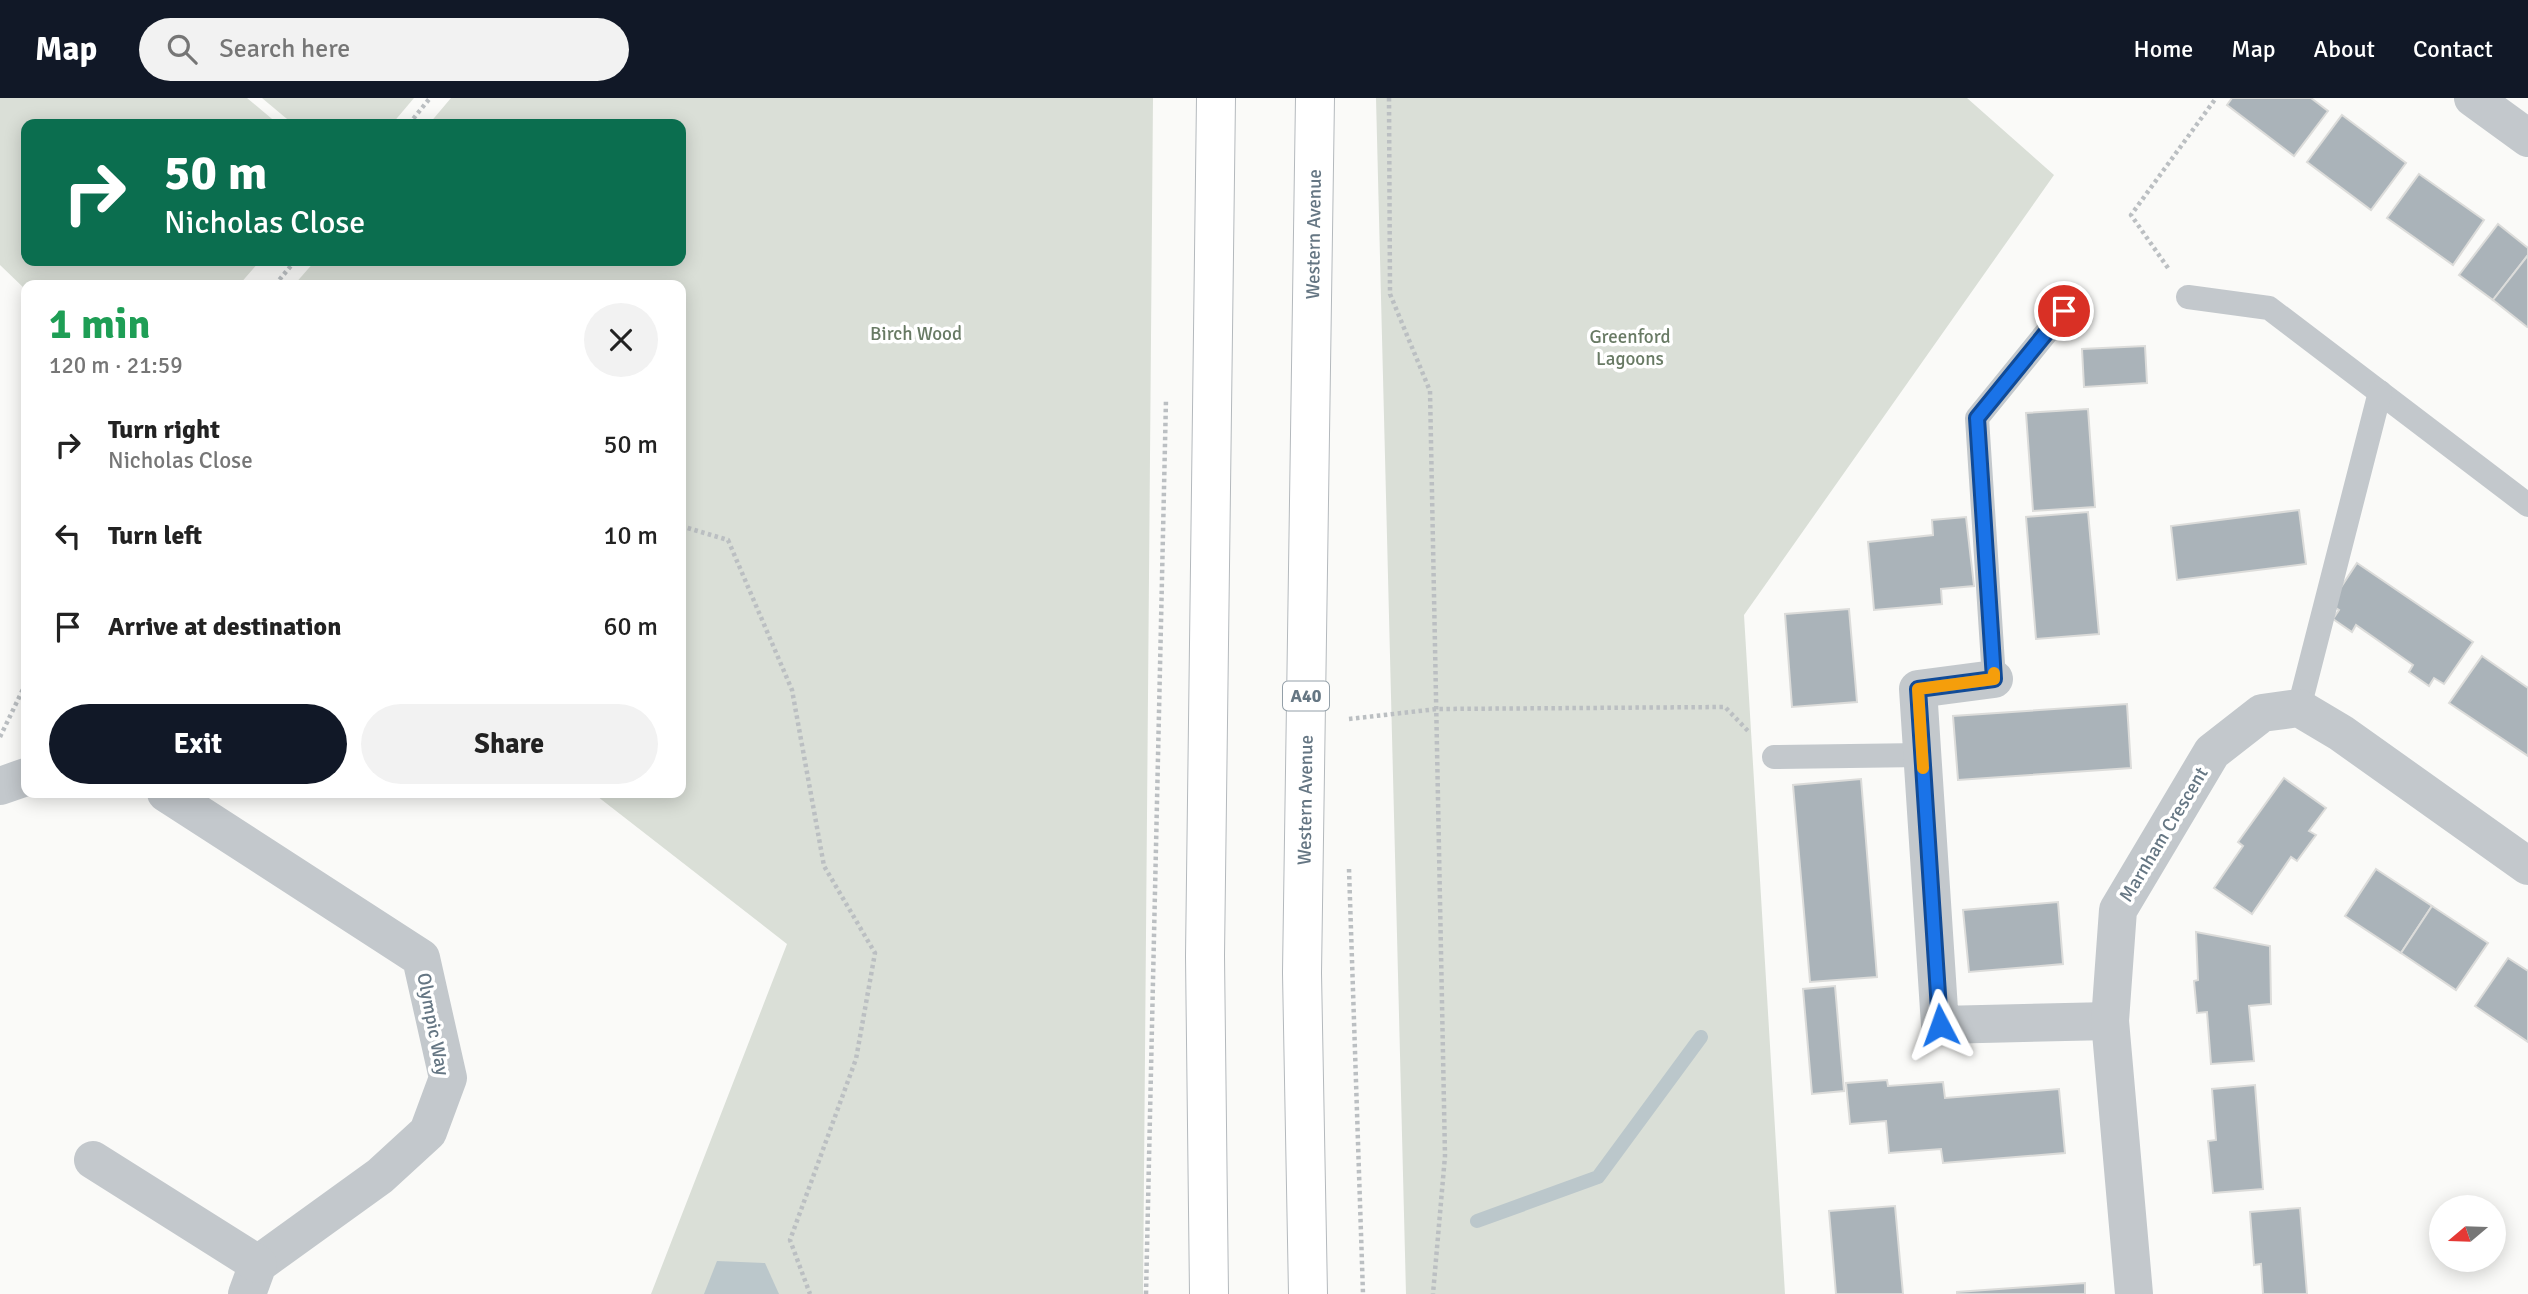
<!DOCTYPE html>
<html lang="en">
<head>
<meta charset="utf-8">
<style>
	:root { --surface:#fff; --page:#f2f2f2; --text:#222; --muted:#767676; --accent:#111827 }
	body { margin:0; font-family:Signika,sans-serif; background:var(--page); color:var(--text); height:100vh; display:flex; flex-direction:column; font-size:26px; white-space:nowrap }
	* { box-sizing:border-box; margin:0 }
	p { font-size:23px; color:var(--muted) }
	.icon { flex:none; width:38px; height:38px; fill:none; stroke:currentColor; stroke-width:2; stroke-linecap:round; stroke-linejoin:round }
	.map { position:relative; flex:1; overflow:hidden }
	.side { position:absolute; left:21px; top:182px; width:665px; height:518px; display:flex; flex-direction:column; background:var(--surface); border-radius:14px; box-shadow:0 4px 18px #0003 }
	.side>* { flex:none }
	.top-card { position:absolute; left:21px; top:21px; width:665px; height:147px; border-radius:14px; box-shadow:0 4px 18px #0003; background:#0b6e4f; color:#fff; overflow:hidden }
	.needle { width:46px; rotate:251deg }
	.controls { position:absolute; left:2429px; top:1097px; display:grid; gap:14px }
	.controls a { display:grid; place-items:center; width:77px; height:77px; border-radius:50%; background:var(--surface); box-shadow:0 4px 18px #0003; font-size:35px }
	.pin { position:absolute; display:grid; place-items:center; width:60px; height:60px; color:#fff; margin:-30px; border:4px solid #fff; border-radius:50%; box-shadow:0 2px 7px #0007 }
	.me { position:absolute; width:77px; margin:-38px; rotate:356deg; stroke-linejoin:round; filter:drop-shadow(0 0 5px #0008) }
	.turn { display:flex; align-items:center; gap:24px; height:147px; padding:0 28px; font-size:32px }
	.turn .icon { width:91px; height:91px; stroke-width:2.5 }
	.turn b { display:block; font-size:49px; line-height:60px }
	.round { display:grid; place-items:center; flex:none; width:74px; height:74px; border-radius:37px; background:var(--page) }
	.summary { display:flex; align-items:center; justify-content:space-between; height:119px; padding:0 28px }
	h1 { font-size:42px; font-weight:700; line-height:52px; color:#1e9e55 }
	.action { display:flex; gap:14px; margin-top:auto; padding:14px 28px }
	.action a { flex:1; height:80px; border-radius:42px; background:var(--accent); color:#fff; font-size:28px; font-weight:700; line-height:80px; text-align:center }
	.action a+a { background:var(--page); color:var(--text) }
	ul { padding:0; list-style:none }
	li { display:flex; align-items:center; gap:21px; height:91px; padding:0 28px }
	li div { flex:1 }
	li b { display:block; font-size:26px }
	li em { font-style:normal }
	header { display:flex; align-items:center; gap:42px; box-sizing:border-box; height:98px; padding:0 35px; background:var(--accent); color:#fff }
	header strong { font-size:33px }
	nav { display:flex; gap:38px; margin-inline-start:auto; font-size:24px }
	.search { width:490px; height:63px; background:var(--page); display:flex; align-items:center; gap:18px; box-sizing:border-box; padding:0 24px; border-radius:38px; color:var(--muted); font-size:26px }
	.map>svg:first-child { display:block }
</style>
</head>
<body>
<header>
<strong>Map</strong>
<div class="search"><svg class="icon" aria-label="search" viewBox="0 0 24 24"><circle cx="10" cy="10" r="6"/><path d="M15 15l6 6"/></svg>Search here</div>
<nav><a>Home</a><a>Map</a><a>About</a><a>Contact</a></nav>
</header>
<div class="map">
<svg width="2528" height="1196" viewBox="0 0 2528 1196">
	<rect width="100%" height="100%" fill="#fafaf8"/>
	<g fill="#dadfd7">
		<path d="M0,0H247L278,26H26V163H260L239,187H26V192L0,167Z"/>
		<path d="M262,0H414L392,26H293Z"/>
		<path d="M451,0H1153L1143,1196H651L787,846L593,695H681V187H294L315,163H681V26H429Z"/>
		<path d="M1376,0H1967L2054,77L1744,517L1785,1196H1406Z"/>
	</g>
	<path fill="#bbc7cb" d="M717,1163L765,1165L779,1196H704Z"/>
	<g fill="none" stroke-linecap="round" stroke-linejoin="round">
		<path stroke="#bbc7cb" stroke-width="14" d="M1477,1123L1598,1079L1701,939"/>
	</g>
	<g fill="#aab3b9" stroke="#dcdcda" stroke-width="2">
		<path d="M2232,0H2311L2328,13L2294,58L2227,7Z"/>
		<path d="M2342,17L2406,65L2371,112L2307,64Z"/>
		<path d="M2419,76L2484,122L2453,167L2387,120Z"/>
		<path d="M2498,126L2528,150V157L2493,202L2459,177Z"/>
		<path d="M2528,157V228L2527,229L2493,202Z"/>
		<path d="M2145,248L2147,285L2084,289L2082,251Z"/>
		<path d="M2088,311L2095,409L2033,413L2026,315Z"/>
		<path d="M2299,412L2306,466L2177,482L2171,428Z"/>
		<path d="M2088,414L2099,536L2036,541L2026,419Z"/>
		<path d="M1966,419L1974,488L1941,491L1942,506L1874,512L1868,444L1933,437L1932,422Z"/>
		<path d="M2357,465L2473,544L2444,586L2434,580L2429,588L2409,574L2413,567L2356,527L2352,534L2333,521L2339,512L2330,506Z"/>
		<path d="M1849,511L1857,604L1792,609L1785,516Z"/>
		<path d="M2482,558L2528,590V658L2449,605Z"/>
		<path d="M2127,606L2131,670L1958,682L1953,618Z"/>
		<path d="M2284,680L2326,710L2309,733L2316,737L2297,763L2291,759L2252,816L2214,790L2243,748L2238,744Z"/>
		<path d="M1861,681L1877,879L1810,884L1793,687Z"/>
		<path d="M2376,771L2432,808L2401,855L2345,818Z"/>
		<path d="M2058,804L2063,866L1969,874L1963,812Z"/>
		<path d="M2432,808L2488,845L2456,892L2401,855Z"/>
		<path d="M2196,834L2270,848L2271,906L2249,908L2254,963L2211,966L2207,914L2197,915L2194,883L2198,882Z"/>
		<path d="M2508,860L2528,873V944L2475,908Z"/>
		<path d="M1835,888L1844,993L1812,996L1803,891Z"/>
		<path d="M1887,982L1888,988L1943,984L1945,1000L2059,991L2065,1055L1943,1065L1941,1051L1889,1055L1886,1023L1850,1026L1846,985Z"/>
		<path d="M2255,987L2263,1091L2213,1095L2208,1043L2216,1042L2212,991Z"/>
		<path d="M1895,1108L1903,1196H1836L1829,1113Z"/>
		<path d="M2300,1110L2307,1196H2263L2261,1166L2254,1167L2250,1114Z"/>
		<path d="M2085,1185V1196H1957V1194Z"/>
	</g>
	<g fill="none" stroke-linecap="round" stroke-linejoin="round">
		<defs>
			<g id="highway">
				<path d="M1209,1196L1205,858L1216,0"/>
				<path id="s1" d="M1308,1196L1302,875L1315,0"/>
			</g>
		</defs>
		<use href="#highway" stroke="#b4b9bd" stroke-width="40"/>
		<g stroke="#bbbfc2" stroke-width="4.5" stroke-dasharray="3.5 3.5" stroke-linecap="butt">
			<path d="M1389,0L1390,196L1430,293L1445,1058L1433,1196"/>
			<path d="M409,26L430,0"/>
			<path d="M2168,170L2131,117L2216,0"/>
			<path d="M275,187L295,163"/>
			<path d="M681,428L728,442L792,592L824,768L875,855L856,961L790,1142L810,1196"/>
			<path d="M1349,621L1437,611L1725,609L1749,634"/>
			<path d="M0,639L26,585"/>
			<path d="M1349,771L1363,1196"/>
			<path d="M1146,1196L1166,301"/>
		</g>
		<g stroke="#c3c8cc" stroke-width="24">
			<path d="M2188,199L2269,210L2528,407"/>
			<path d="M1994,581L1977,320L2064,213"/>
			<path d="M2299,610L2380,294"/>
			<path d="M1774,659L1922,657"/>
		</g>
		<g stroke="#c3c8cc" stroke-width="38">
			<path d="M2473,0L2528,40"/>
			<path d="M1994,581L1918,591L1940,927L2110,923"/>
			<path d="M0,688L26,679"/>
			<path d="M166,695L421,860L448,980L428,1034L380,1078L258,1166L247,1196"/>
			<path d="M93,1062L258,1166"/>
			<path d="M2134,1196L2110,923L2118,812L2212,654L2262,615L2299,610L2341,635L2528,768"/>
		</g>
		<use href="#highway" stroke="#fff" stroke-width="38"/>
	</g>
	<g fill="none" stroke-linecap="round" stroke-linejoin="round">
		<defs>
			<path id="route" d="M1940,927L1918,591L1994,581L1977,320L2064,213"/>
		</defs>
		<use href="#route" stroke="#114b97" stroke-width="18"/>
		<use href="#route" stroke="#1a73e8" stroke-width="12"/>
		<path stroke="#f59e0b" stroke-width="12" d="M1923,670L1918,591L1994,581V575"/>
	</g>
	<g text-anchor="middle" stroke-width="7" stroke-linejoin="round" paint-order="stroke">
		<rect fill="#fff" stroke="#939fa8" stroke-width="2" x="1283" y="583.5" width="46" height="29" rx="5"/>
		<g font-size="18" font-weight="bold" fill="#657683">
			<text x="1306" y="604">A40</text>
		</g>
		<g font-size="19" fill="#657683" stroke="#fff">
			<text dy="7" stroke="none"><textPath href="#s1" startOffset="1060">Western Avenue</textPath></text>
			<text dy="7" stroke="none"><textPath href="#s1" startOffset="494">Western Avenue</textPath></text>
			<text transform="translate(2163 736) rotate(-59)" y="7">Marnham Crescent</text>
			<text transform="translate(434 926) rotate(79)" y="7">Olympic Way</text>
		</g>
		<g font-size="19" fill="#687a64" stroke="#fff">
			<text x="916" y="242">Birch Wood</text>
			<text x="1630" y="245">Greenford<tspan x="1630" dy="22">Lagoons</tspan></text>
		</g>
	</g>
</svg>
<div class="controls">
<a><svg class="needle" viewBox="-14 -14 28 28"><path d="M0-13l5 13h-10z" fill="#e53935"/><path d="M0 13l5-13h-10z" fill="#767676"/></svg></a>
</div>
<div class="pin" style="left:2064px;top:213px;background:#d93025"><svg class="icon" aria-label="arrive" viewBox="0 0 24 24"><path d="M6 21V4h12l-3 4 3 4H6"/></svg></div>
<svg class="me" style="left:1940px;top:927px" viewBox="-20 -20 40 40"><path d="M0-17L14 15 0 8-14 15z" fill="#1a73e8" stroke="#fff" stroke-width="4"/></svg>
<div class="top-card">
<div class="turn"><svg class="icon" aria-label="right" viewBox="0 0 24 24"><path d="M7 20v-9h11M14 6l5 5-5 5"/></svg><div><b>50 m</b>Nicholas Close</div></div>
</div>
<section class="side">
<div class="summary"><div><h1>1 min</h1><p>120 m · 21:59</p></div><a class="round"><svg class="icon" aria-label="close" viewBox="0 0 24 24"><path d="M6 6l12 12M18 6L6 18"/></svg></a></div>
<ul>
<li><svg class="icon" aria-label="right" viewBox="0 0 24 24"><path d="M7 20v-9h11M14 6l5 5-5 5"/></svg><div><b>Turn right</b><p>Nicholas Close</p></div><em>50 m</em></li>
<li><svg class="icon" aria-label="left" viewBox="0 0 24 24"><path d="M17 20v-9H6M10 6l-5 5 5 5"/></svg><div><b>Turn left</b></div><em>10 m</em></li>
<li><svg class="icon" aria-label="arrive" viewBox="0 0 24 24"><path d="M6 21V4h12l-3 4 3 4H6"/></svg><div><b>Arrive at destination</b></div><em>60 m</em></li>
</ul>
<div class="action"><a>Exit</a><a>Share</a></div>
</section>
</div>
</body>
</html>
